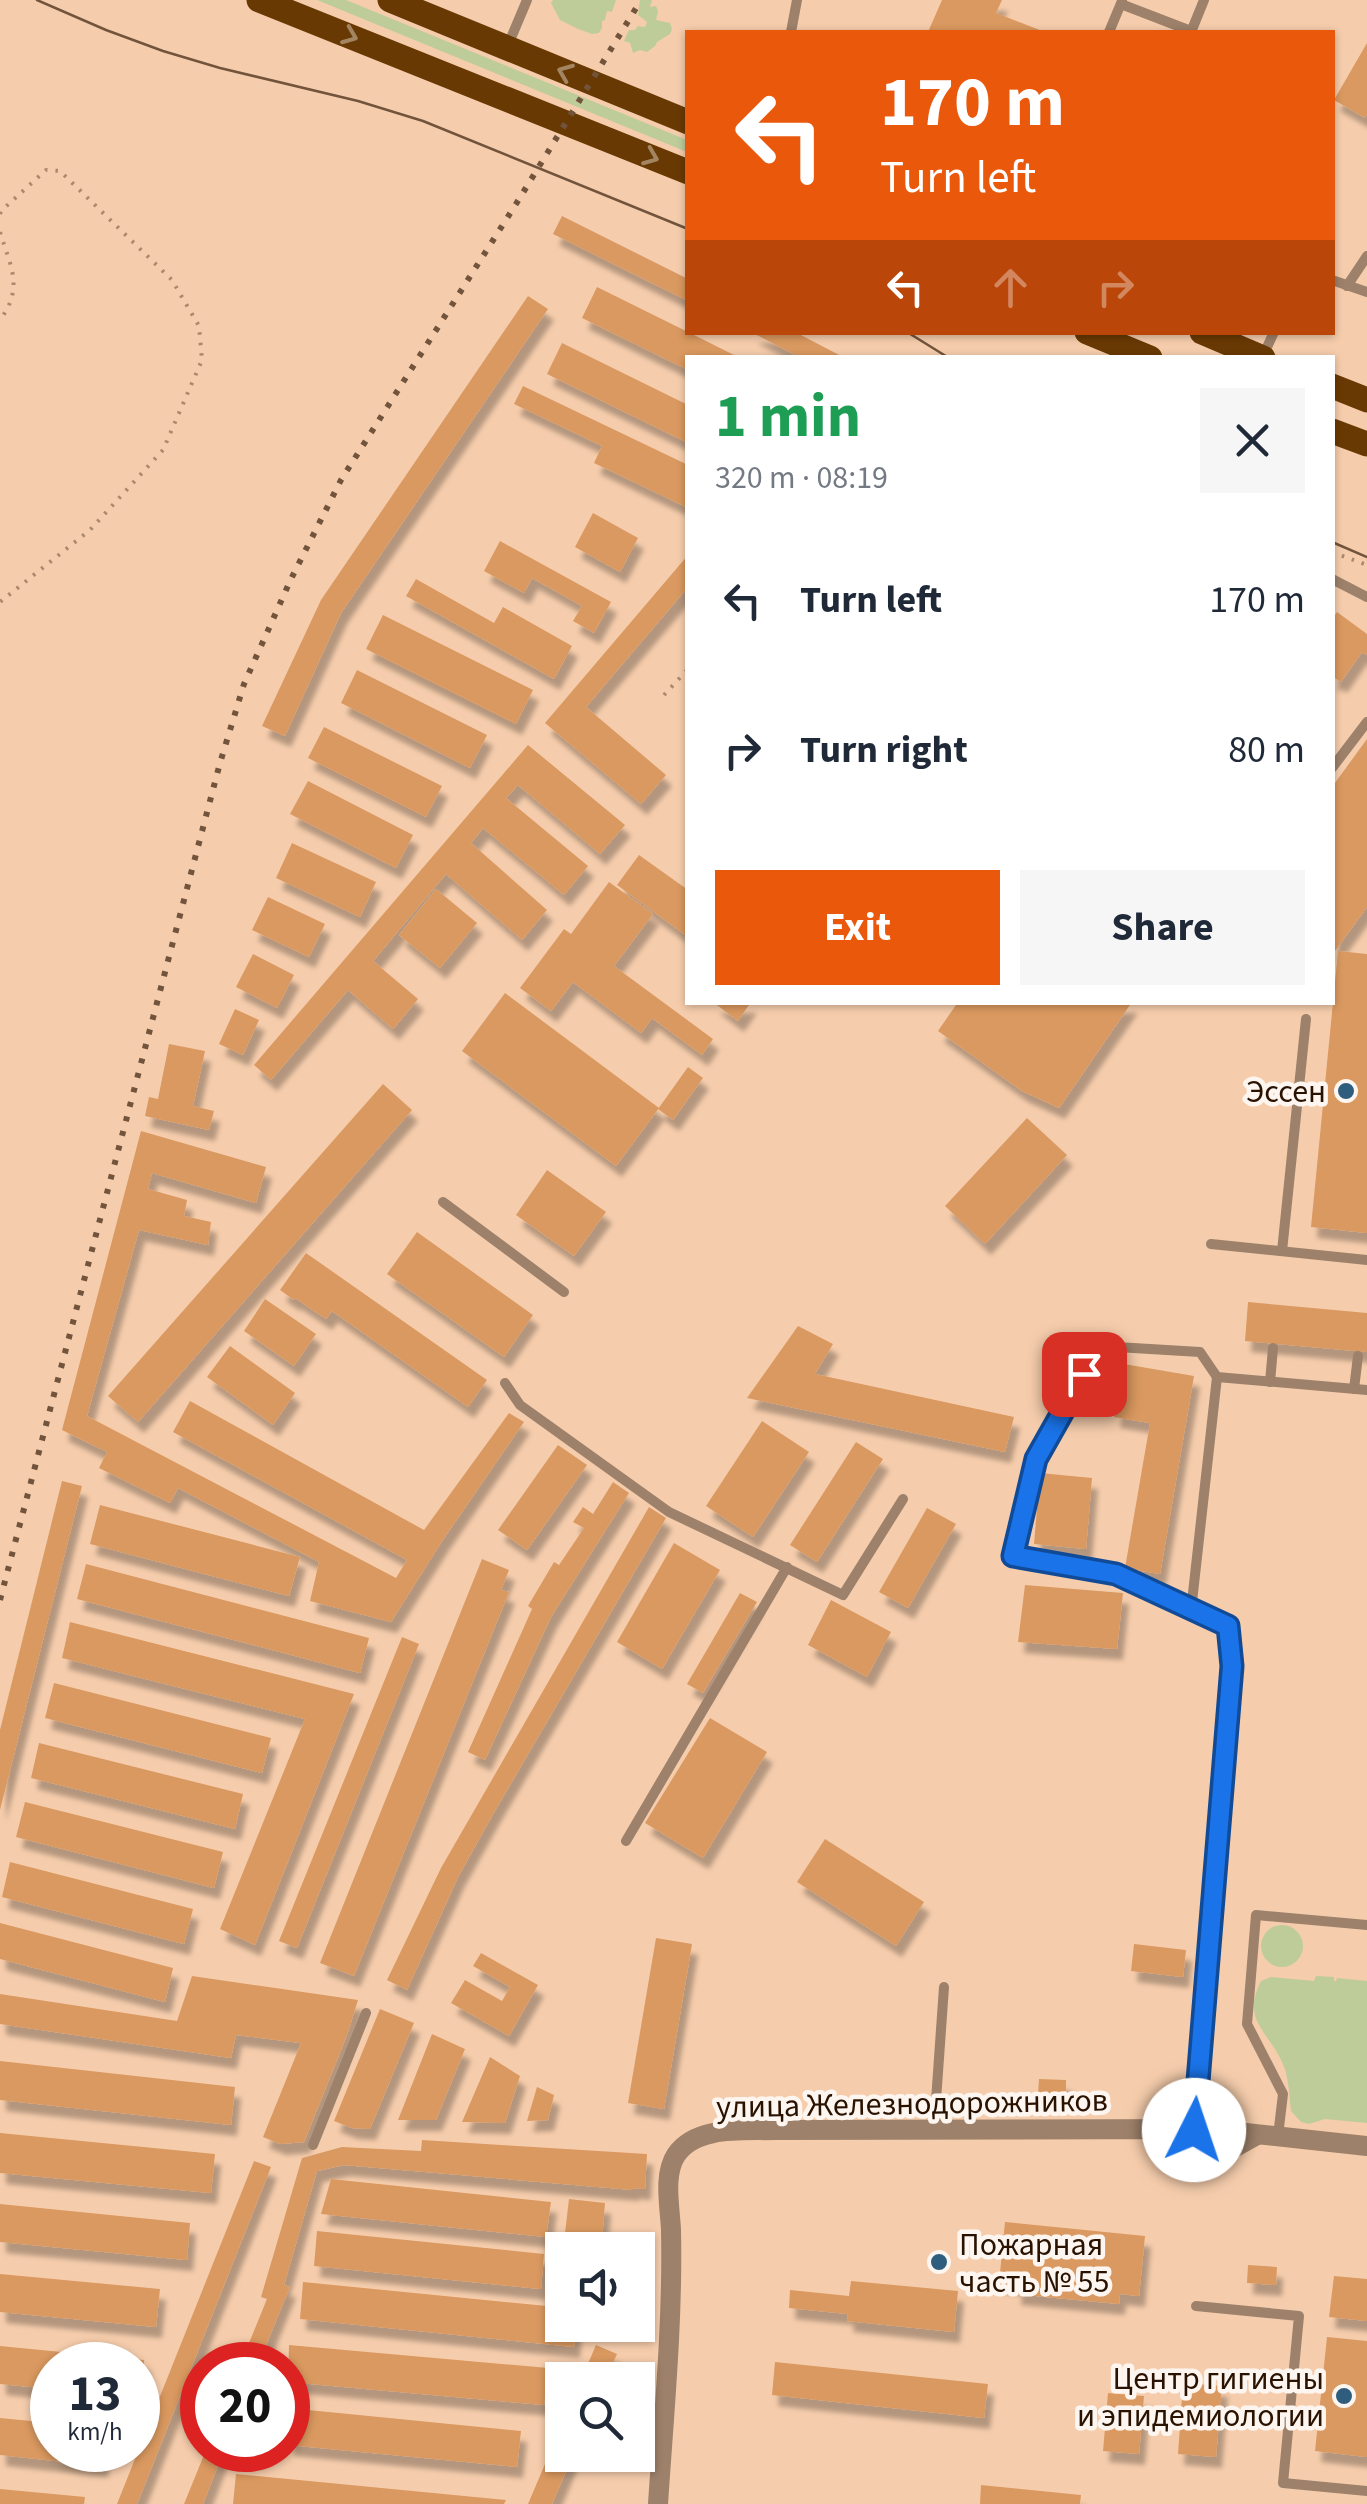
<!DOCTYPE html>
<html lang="en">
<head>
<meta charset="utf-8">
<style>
	:root { --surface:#fff; --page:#f6f6f7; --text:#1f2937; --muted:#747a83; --accent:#ea580c }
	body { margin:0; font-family:"Source Sans 3",sans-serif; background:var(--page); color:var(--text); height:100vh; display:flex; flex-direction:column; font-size:38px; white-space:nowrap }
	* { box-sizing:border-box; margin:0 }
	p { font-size:32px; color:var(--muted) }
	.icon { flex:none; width:55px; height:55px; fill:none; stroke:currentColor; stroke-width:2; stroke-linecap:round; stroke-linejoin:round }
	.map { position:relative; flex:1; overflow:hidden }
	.drawer { position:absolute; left:685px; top:355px; width:650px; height:650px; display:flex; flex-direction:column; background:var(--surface); border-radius:0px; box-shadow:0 2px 8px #0004 }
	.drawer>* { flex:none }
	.guide { position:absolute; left:685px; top:30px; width:650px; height:305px; border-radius:0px; box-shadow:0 2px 8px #0004; background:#ea580c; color:#fff; overflow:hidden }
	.controls { position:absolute; left:545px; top:2232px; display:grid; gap:20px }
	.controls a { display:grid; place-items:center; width:110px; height:110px; border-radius:0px; background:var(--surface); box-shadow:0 2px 8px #0004; font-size:50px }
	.speed { position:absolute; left:30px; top:2342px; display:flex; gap:20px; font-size:50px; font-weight:700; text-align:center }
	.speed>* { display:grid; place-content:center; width:130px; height:130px; border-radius:50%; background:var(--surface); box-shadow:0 2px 8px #0004; line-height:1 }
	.speed small { font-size:25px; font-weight:400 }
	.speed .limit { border:15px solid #d22; background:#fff; color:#111 }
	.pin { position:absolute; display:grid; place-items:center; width:85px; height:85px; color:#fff; margin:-42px; border-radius:20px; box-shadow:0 5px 15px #0006 }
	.me { position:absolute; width:110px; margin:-55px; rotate:4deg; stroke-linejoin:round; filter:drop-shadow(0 0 8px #0008) }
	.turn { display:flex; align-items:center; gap:35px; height:210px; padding:0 30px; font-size:45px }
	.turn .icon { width:130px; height:130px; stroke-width:2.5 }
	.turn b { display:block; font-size:70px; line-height:85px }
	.lanes { display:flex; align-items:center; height:95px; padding:0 30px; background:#0003; justify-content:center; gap:50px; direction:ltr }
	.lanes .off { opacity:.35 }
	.round { display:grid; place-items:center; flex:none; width:105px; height:105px; border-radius:0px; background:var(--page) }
	.headline { display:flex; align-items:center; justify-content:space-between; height:170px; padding:0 30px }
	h1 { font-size:60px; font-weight:700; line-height:75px; color:#1e9e55 }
	.cta { display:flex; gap:20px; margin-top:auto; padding:20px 30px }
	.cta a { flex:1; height:115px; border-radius:0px; background:var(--accent); color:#fff; font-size:40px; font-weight:700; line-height:115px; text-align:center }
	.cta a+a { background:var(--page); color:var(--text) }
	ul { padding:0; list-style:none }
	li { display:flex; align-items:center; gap:30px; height:150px; padding:0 30px }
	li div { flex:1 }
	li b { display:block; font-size:38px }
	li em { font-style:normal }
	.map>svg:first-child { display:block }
</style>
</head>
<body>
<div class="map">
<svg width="1367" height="2504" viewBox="0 0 1367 2504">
	<defs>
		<filter id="shadow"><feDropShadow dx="6" dy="11" stdDeviation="2.5" flood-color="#0004"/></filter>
	</defs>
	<rect width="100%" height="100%" fill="#f6cdac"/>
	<g fill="#becc9a">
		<path d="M317,0H346L687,140V152Z"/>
		<path d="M553,0H616L612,12L607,11L605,20L602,21V28L599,33L592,34L578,29L560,20L551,3Z"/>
		<path d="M640,0H652L650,7L656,6L658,11L656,20L670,23L672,29L670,34L657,42L655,46L647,52L640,50L633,53L630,43L624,41L629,30H635L638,26L645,27L647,22L638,15Z"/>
		<circle cx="1282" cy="1946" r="21"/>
		<path d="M1316,1976L1334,1977V1981H1336L1337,1978L1367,1981V2123L1325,2119L1309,2124L1301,2122L1291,2111C1289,2095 1289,2076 1282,2062C1268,2031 1241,2020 1261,1981L1271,1977L1314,1981Z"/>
	</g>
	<g fill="#da9961" filter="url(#shadow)">
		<path d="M942,0H1002L996,13L1045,32H928Z"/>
		<path d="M1367,43V114L1365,118L1334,100Z"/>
		<path d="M562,216L688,279V301L553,234Z"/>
		<path d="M597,287L688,332L740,358H688V370L582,318Z"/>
		<path d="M528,296L548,309L341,613L285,736L262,726L321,600Z"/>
		<path d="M751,332H795L845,358H801Z"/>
		<path d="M562,343L688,405V443L547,374Z"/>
		<path d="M523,386L688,465V508L594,463L602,446L514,404Z"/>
		<path d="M593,513L638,538L620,572L575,547Z"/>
		<path d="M500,541L611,602L594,633L573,621L582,606L532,578L524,593L484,571Z"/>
		<path d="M688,555V587L586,707L666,775L641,804L545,723Z"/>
		<path d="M416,579L494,623L503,607L572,646L554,679L406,596Z"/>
		<path d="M1337,612L1367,634V655L1362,652L1341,682L1335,678L1332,682V619Z"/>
		<path d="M383,615L533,690L516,724L366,649Z"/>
		<path d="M357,670L487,735L470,768L341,703Z"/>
		<path d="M324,727L442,786L426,817L308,758Z"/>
		<path d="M1367,739V907L1332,955V787Z"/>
		<path d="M528,745L625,825L600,854L518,785L506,798L588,866L564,895L483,828L471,843L547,910L522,940L446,874L373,961L418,999L393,1029L348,990L271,1080L254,1065Z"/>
		<path d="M308,781L413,835L396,868L290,814Z"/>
		<path d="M292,843L376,882L360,917L276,878Z"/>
		<path d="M639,855L688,890V937L617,885Z"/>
		<path d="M609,882L653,914L614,966L713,1039L702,1055L652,1018L641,1033L573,982L551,1011L520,988L564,929L571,934Z"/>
		<path d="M436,889L477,923L440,968L399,935Z"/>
		<path d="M268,897L325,924L309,957L252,930Z"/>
		<path d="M1338,951L1367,954V1233L1311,1227Z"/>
		<path d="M253,954L294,975L277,1008L236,987Z"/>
		<path d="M505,993L659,1108L616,1166L462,1051Z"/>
		<path d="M713,1002H751L738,1021Z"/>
		<path d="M958,1002H1132L1059,1108L1022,1091L938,1031Z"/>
		<path d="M235,1009L259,1020L243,1055L219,1044Z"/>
		<path d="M169,1044L205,1051L193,1106L214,1111L209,1130L145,1116L149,1097L158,1099Z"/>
		<path d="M688,1067L703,1078L673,1120L658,1109Z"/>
		<path d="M383,1084L412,1110L138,1422L108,1396Z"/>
		<path d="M1027,1118L1067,1155L985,1244L945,1206Z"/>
		<path d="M141,1131L266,1167L256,1203L152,1173L148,1189L187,1200L184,1216L211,1222L208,1245L139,1230L87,1416L396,1578L407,1560L173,1432L190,1401L424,1530L509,1413L524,1422L442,1541L391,1622L310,1601L319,1562L178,1488L170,1503L99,1468L107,1452L62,1430Z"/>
		<path d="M547,1170L606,1212L574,1256L516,1215Z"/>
		<path d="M417,1232L533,1315L504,1357L387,1274Z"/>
		<path d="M306,1253L487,1380L468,1407L332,1311L326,1319L295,1298L294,1300L280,1290Z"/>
		<path d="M265,1299L316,1334L294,1366L244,1331Z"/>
		<path d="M1248,1302L1367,1313V1352L1245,1341Z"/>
		<path d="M798,1326L833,1344L815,1374L1014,1417L1005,1452L747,1398Z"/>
		<path d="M230,1346L295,1393L273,1425L207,1377Z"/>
		<path d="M1124,1364L1194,1376L1160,1574L1125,1568L1150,1423L1114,1417Z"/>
		<path d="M762,1421L809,1452L753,1537L706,1506Z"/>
		<path d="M856,1442L883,1459L817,1562L790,1545Z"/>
		<path d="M558,1445L587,1465L527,1550L498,1530Z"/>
		<path d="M1040,1473L1092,1478L1086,1549L1034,1544Z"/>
		<path d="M62,1481L82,1486L0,1810V1730Z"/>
		<path d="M613,1482L629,1493L551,1617L485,1760L468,1752L532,1609L528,1606L554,1562L559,1565L584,1528L573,1522L583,1507L593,1514Z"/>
		<path d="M100,1505L300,1557L289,1596L90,1544Z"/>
		<path d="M649,1507L666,1518L493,1814L458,1877L407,1990L387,1980L441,1868Z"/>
		<path d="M927,1508L956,1524L908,1608L879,1592Z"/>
		<path d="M674,1543L720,1570L662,1669L617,1642Z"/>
		<path d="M482,1559L509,1570L501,1590L509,1592L354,1976L320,1963Z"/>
		<path d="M86,1564L369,1638L360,1673L77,1599Z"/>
		<path d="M1025,1585L1123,1593L1117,1649L1018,1642Z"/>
		<path d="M740,1593L757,1602L703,1693L687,1684Z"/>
		<path d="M831,1600L891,1632L867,1677L808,1645Z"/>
		<path d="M70,1622L354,1694L255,1945L220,1929L305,1719L62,1658Z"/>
		<path d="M402,1637L419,1644L297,1948L279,1941Z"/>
		<path d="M54,1683L271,1738L262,1773L45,1718Z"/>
		<path d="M710,1718L767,1752L703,1858L645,1823Z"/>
		<path d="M39,1743L243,1794L235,1829L31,1778Z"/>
		<path d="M25,1802L223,1852L214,1888L16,1837Z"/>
		<path d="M825,1839L924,1902L896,1946L797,1882Z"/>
		<path d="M10,1862L193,1909L184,1944L2,1897Z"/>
		<path d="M0,1923L173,1968L165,2002L0,1959Z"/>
		<path d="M656,1938L692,1944L664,2109L628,2103Z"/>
		<path d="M1134,1944L1186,1950L1183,1977L1131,1971Z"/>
		<path d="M481,1953L538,1985L509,2036L451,2003L465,1980L502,2001L510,1987L473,1966Z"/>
		<path d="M192,1976L358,2000L347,2035L304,2142L280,2144L263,2137L301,2043L236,2035L231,2058L0,2024V1994L177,2021Z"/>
		<path d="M380,2009L414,2023L370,2129L352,2128L334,2121Z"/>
		<path d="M432,2034L465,2049L436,2120H398Z"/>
		<path d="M490,2057L520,2076L505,2123L462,2122Z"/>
		<path d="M0,2061L235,2087L231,2125L0,2100Z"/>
		<path d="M1039,2079L1066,2080V2093H1038Z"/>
		<path d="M537,2087L554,2095L548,2120L527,2121Z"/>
		<path d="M0,2133L215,2154L211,2193L0,2173Z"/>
		<path d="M422,2140L647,2154L645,2189L633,2188V2190L344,2165L317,2171L284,2285L290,2287L284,2301L258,2365H240L267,2299L261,2297L302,2158L342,2147L421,2151Z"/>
		<path d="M254,2161L271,2167L137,2504H117Z"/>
		<path d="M331,2179L551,2202L546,2237L321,2214Z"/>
		<path d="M569,2199L605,2203L601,2250H563Z"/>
		<path d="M0,2204L190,2223L187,2260L0,2242Z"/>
		<path d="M1005,2222L1145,2236L1139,2296L1120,2294L1119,2304L1015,2294L1016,2284L999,2283Z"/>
		<path d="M317,2231L544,2254L541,2289L314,2266Z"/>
		<path d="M1248,2265L1277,2267L1276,2285L1247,2283Z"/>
		<path d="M0,2274L160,2289L156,2327L0,2312Z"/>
		<path d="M1334,2276L1367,2279V2321L1329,2317Z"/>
		<path d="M560,2279H562V2325H576L574,2347L300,2319L303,2282L557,2307Z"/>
		<path d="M851,2281L958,2291L954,2332L847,2321L848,2314L789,2308L790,2290L849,2296Z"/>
		<path d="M1327,2337L1367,2341V2457L1315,2451Z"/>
		<path d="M289,2345L548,2368L544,2405L288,2382Z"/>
		<path d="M596,2345L617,2354L605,2380H581Z"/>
		<path d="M0,2346L144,2360L143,2378H138V2365H52V2389L0,2384Z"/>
		<path d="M775,2362L988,2384L984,2418L772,2395Z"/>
		<path d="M1183,2383L1222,2386L1216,2457L1178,2454Z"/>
		<path d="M1108,2393L1144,2396L1139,2454L1103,2451Z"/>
		<path d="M288,2408L521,2431L517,2467L288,2445Z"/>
		<path d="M0,2418L52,2423V2450H104L102,2466L0,2455Z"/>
		<path d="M562,2424V2455H573L552,2504H528Z"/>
		<path d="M206,2450H224L203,2504H184Z"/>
		<path d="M236,2474L506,2500L504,2504H233Z"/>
		<path d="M981,2485L1081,2495L1080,2504H980Z"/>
		<path d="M0,2489L85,2497L84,2504H0Z"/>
	</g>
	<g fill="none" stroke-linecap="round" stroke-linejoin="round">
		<g stroke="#ac896e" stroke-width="4" stroke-dasharray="2.5 8" stroke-linecap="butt">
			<path d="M0,214L1,211L46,170L60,171L172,280L199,326L202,360L163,450L90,530L0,602"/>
			<path d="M0,232C11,268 24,287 0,320"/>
			<path d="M1332,552L1367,565"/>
			<path d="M664,695L688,669"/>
		</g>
		<g stroke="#9d816a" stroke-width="10">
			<path d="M1121,4L1191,31"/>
			<path d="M791,32L797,0"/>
			<path d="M1109,32L1122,1"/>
			<path d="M1191,32L1204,0"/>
			<path d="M508,45L527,0"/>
			<path d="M1332,280L1367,292"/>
			<path d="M1347,286L1367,256"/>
			<path d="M1263,356L1274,332"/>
			<path d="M1332,579L1367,597"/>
			<path d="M1332,768L1367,722"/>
			<path d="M443,1202L564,1292"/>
			<path d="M1211,1244L1367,1260"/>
			<path d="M1282,1251L1306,1019"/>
			<path d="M1270,1382L1273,1348"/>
			<path d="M505,1383L520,1405L669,1512L843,1595L903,1499"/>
			<path d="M1354,1389L1358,1356"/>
			<path d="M1191,1611L1217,1377L1367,1390"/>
			<path d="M626,1841L787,1567"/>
			<path d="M934,2129L944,1987"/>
			<path d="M1195,2129L1231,1666L1228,1627L1116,1574L1013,1555L1036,1459L1100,1346L1200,1352L1217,1377"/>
			<path d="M1278,2136L1283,2094L1247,2024L1256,1915L1367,1925"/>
			<path d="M313,2145L366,2013"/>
			<path d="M1217,2163L1262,2138"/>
			<path d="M1196,2306L1299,2316L1283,2483L1367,2491"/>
		</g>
		<path stroke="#9d816a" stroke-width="20" d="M658,2504C664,2413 673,2321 671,2230C670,2207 663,2175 676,2155C696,2125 745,2131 776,2130L1209,2129L1367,2146"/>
		<g stroke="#693903" stroke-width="25">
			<path d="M259,0L688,172"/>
			<path d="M390,0L688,122"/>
			<path d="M1087,332L1150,358"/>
			<path d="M1202,332L1263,358"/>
			<path d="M1332,386L1367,400"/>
			<path d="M1332,431L1367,444"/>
		</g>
		<g stroke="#72543d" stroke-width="2.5">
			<path d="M37,0L106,30L163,51L220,68L358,101L423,121L688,229"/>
			<path d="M907,332L949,358"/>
			<path d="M1332,542L1367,557"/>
		</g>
		<path stroke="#72543d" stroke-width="6" stroke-dasharray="5 10" stroke-linecap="butt" d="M0,1600L220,763L244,684L291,579L341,480L516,204L641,0"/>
	</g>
	<defs><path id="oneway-chevron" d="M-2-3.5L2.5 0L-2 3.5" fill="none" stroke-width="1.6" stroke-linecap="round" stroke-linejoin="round" transform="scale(2.5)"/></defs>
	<g stroke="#a48562">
		<use href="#oneway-chevron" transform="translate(350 36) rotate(22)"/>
		<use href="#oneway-chevron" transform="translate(565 72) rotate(-158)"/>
		<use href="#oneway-chevron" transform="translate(651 157) rotate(22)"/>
	</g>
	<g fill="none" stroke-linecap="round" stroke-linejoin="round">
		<defs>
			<path id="route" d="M1084,1374L1036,1459L1013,1556L1116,1574L1228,1626L1232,1666L1194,2130"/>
		</defs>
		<use href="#route" stroke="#114b97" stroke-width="25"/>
		<use href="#route" stroke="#1a73e8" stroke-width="18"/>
	</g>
	<g fill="#2f5d7d" stroke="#fdf6f0" stroke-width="4">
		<circle cx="1346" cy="1091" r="10"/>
		<circle cx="939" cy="2262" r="10"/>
		<circle cx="1344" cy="2396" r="10"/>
	</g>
	<g text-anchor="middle" stroke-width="9" stroke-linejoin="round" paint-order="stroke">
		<g font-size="32" fill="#2a1200" stroke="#fdf6f0" text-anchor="end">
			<text x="1326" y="1102">Эссен</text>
			<text x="959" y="2255" text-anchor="start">Пожарная<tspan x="959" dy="37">часть № 55</tspan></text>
			<text x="1324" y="2389">Центр гигиены<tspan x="1324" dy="37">и эпидемиологии</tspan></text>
		</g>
		<g font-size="32" fill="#2a1200" stroke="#fdf6f0">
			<text transform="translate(912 2103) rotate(-1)" y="11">улица Железнодорожников</text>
		</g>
	</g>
</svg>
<div class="controls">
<a><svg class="icon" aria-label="sound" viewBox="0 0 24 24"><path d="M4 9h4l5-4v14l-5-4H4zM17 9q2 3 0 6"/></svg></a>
<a><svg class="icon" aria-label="search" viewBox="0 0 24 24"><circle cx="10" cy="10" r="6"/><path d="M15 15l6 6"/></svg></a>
</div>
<div class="speed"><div>13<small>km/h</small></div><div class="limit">20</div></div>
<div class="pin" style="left:1084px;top:1374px;background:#d93025"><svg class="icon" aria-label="arrive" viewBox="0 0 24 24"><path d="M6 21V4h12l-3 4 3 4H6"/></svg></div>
<svg class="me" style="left:1194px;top:2130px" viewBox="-20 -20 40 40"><circle r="19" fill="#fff"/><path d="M0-13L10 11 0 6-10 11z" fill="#1a73e8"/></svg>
<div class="guide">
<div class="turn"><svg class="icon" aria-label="left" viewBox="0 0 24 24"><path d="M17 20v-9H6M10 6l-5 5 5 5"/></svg><div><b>170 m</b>Turn left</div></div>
<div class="lanes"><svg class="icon" aria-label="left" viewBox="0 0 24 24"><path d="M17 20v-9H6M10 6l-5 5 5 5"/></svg><svg class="icon off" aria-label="ahead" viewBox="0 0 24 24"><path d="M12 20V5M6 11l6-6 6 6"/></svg><svg class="icon off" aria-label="right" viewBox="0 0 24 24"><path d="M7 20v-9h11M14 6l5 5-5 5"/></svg></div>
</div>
<section class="drawer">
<div class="headline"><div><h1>1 min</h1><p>320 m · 08:19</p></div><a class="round"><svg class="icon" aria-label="close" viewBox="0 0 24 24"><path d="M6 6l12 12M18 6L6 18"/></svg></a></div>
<ul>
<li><svg class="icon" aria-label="left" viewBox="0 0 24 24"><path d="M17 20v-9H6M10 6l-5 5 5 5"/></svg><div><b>Turn left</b></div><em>170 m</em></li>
<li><svg class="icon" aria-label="right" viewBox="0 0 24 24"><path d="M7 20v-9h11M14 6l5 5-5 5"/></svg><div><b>Turn right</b></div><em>80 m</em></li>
</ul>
<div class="cta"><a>Exit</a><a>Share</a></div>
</section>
</div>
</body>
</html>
